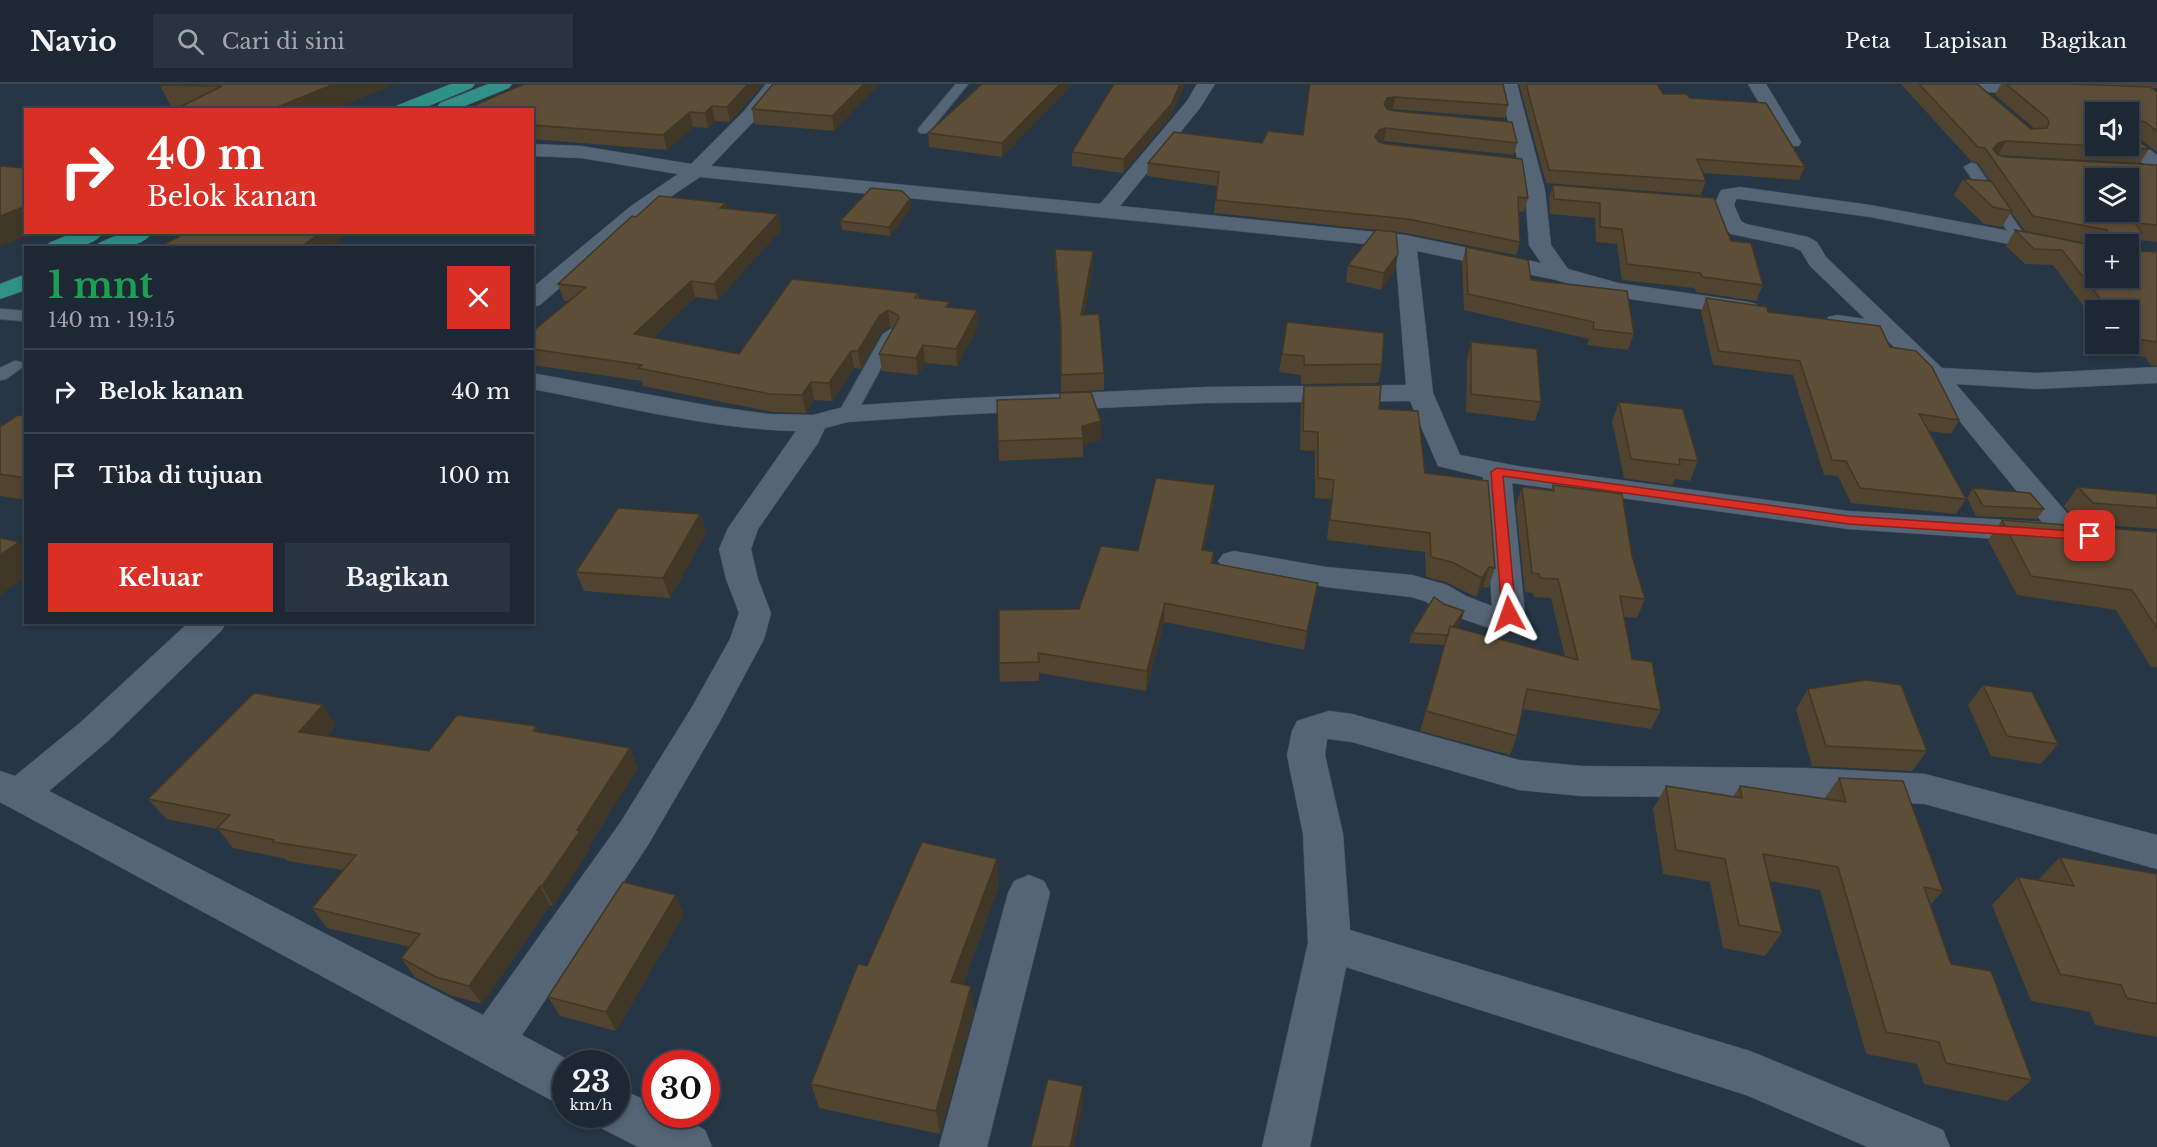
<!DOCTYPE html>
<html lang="id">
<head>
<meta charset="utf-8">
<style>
	:root { --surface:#1d2834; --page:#2a3440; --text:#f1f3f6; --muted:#a0a6ac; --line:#3b444f; --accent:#d93025 }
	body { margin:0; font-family:"Libre Baskerville",serif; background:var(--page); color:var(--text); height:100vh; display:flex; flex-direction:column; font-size:22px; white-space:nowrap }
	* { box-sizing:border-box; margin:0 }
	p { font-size:20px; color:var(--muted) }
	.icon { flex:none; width:33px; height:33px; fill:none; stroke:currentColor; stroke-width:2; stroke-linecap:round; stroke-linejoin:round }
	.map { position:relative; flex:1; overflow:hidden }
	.sheet { position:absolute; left:24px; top:162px; width:510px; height:378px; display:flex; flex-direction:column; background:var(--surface); border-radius:0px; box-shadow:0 3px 9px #0003,0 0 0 2px var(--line) }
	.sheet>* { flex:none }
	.hud { position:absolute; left:24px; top:24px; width:510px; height:126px; border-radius:0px; box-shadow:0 3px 9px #0003,0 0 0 2px var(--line); background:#d93025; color:#fff; overflow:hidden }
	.tools { position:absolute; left:2085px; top:18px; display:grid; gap:12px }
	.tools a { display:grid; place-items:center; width:54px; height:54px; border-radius:0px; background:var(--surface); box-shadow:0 3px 9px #0003,0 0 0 2px var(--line); font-size:30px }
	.speed { position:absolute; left:552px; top:966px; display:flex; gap:12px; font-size:30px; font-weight:700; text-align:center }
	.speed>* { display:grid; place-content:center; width:78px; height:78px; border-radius:50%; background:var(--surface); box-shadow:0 3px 9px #0003,0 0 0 2px var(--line); line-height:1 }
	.speed small { font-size:15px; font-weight:400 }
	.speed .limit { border:9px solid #d22; background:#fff; color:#111 }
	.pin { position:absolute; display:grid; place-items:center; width:51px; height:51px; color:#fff; margin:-26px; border-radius:12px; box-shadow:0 3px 9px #0006 }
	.me { position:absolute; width:66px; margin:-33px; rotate:356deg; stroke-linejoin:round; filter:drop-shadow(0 0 4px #0008) }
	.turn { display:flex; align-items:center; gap:21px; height:126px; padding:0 24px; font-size:27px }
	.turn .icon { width:78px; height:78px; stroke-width:2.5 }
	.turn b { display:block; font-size:42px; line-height:51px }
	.round { display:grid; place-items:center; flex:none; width:63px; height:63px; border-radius:0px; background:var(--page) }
	.headline { display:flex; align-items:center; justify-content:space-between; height:102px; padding:0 24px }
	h1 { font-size:36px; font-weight:800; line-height:45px; color:#1e9e55 }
	.action { display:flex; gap:12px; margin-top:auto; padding:12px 24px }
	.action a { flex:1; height:69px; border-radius:0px; background:var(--accent); color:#fff; font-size:24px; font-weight:800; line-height:69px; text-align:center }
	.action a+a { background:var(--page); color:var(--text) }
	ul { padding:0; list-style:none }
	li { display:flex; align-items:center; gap:18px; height:84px; padding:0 24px; border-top:2px solid var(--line) }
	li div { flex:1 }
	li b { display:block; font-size:22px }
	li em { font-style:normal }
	header { display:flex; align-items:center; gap:36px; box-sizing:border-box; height:84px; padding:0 30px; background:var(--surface); border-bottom:2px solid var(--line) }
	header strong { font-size:28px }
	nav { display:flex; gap:33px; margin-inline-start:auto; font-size:21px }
	.search { width:420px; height:54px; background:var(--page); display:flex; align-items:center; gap:15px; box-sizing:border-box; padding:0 21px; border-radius:0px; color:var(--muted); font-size:22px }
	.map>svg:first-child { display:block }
</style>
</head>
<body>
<header>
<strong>Navio</strong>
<div class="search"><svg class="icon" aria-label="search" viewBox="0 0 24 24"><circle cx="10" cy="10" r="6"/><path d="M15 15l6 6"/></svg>Cari di sini</div>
<nav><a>Peta</a><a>Lapisan</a><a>Bagikan</a></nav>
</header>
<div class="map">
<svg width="2157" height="1063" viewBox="0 0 2157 1063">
	<rect width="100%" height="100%" fill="#273645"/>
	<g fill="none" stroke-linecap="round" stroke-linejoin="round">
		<defs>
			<g id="service">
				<path d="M956,0H968L928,49H920L918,46L920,43Z"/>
				<path d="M1971,79L1976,80L2027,155L2025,158L2020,159L2013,155L1964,83Z"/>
				<path d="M0,225L26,227V237L0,235Z"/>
				<path d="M891,245L899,250L856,330L853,334H841L838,330L883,250Z"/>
				<path d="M15,277L21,278L24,282L6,295L0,296V284Z"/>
			</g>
			<g id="minor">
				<path d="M766,0H784L756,35L711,82L1100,120L1187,17L1197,0H1215L1200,24L1120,122L1405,151L1541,179L1529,161L1525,106L1499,0H1517L1545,106L1551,161L1568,185L1618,199L1748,218L1756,220L1760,225L1756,230L1748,232L1616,213L1556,196L1417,167L1433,309L1460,371L1517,382L1848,427L2042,438L1926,296L1883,252L1828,243L1825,238L1828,233L1837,231L1865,235L1810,182L1801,167L1793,163L1731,150L1721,141L1714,121L1721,106L1740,103L1870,121L2096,163V177L1870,133L1740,115H1736L1734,121L1741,137L1746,140L1808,153L1817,158L1826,173L1942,284L2037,289L2157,283V299L2037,305L1956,300L2079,443L2083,450L2079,457C2070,459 2061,461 2054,453L2042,458L1848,445L1512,399L1525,530L1513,545L1501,548L1442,528L1425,517L1411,513L1326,503L1234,487L1223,484L1218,477L1223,470L1234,467L1326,483L1412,491L1447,501L1466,512L1492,522L1483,393L1438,382L1410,317L1206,319L951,331L848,338L825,344L818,359L758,445L751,465L758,495L771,529L764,555L718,641L648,761L522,951L576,980H566V1022L549,1015L0,718V687L15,692L82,637L189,538H226L222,546L108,657L49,707L483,931L620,739L692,623L730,555L739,529L726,495L719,465L728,444L796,347C709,345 618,321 532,305V289L711,322L768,330L813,331L847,322L951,315L1206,303L1406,301L1395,163L700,93L645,130L540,221L532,223V204L631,122L678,90L581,74L532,72V60L581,62L691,80L744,27Z"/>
				<path d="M1748,0H1766L1801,58L1799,62H1785Z"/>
				<path d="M1918,0H2028L2050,2L2053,6L2050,10L2044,11L1927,5L1921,4Z"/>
				<path d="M2128,52L2135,54L2157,71V87L2150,85L2121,62H2128Z"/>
				<path d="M1329,627L1352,630L1519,676L1581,682L1804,684L1925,690L2157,751V785L1925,720L1804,714L1581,712L1519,706L1352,658L1329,655H1327L1325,671L1343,750L1350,846L1750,967L1943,1046L1950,1063H1868L1746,1011L1346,883L1310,1063H1262L1308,859L1303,750L1287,671L1292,647L1297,637Z"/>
				<path d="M1029,791L1044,797L1050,809L987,1063H939L1008,809L1014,797Z"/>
				<path d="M616,1003L656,1021V1030H675L705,1046L712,1063H638L599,1043L594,1030H616Z"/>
			</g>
			<g id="trunk">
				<path d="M451,0H475L472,4L419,26H393L396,22Z"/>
				<path d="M488,0H512L509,4L455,26H439L437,23L440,19Z"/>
				<path d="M75,148H104C92,165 65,164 46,164L49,159Z"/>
				<path d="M124,148H153C141,165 115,164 96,164L99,159Z"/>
				<path d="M26,190V206L0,215V200Z"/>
			</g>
		</defs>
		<use href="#service" stroke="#45515e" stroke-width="2"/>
		<use href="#minor" stroke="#45515e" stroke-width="1"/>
		<use href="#trunk" stroke="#45515e" stroke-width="1"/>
		<use href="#service" fill="#556576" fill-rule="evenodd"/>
		<use href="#minor" fill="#556576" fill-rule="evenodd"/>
		<use href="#trunk" fill="#309287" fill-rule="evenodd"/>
	</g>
	<g fill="#50432f">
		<path d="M163,0H394L333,26H174L179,23H171L160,1Z"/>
		<path d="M763,0L730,38L715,37L708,44L693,43L667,66L532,55V26Z"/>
		<path d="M879,0L834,47L754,40L752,25Z"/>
		<path d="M982,0H1073L1002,73L929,63L928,49Z"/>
		<path d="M1114,0H1185L1171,32L1123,89L1072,82V68Z"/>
		<path d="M1310,0L1508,21L1505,34L1393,25L1390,26L1517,59L1514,71L1384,57L1379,58L1528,114L1524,128L1518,127L1520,158L1516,171L1405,149L1214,129L1217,102L1147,92L1148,79L1303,51Z"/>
		<path d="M1519,0H1657L1663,10L1690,14L1805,83L1799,96L1703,89L1706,97L1701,111L1546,99Z"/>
		<path d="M1901,0H1977L2031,45H2035L1995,11L2001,0H2070L2112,2L2084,0H2157V4H2151L2157,8V68L2136,52L2131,51L2149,65L2140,79L1998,71L2006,73L2157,81V158L2137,156L2136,158V164L2138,167L2157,168V282L2151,281L2145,273L2119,270L2111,260H2128V226H2096V239L2053,181L2025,180L2006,162L2015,146L2096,162V194L2128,160L2096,161L2025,147L2011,128L2002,143L1984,140L1954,111L1963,95L1990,97L1978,79L1971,77Z"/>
		<path d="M1553,101L1731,157L1763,201L1756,217L1697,208L1694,204L1622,196L1617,160L1596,158L1595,134L1550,130L1549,115Z"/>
		<path d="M910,115L911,124L890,152L842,146L840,137Z"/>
		<path d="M726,119L727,125L778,130L781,146L718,216L695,213L653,254L739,270L918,209L919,214L950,223L978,243L957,282L925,279L918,291L882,287L879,270L893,245L890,243L881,249L861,285L854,284L832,317L814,316L806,329L773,328L643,302L642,297L532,281V248L569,217H564L558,200L636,133Z"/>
		<path d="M1466,163L1634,250L1628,266L1587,261L1589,255L1464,226L1462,179Z"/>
		<path d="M1055,165L1093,167V182L1084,230L1104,289V306L1061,308V254L1055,180Z"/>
		<path d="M1348,181L1395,187L1381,206L1346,198Z"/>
		<path d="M1706,214L1768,228L1890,263L1959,336L1951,350L1928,347L1966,415L1956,430L1851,419L1838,392L1824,391L1793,291L1713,281L1701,228Z"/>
		<path d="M1471,258L1541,318L1535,337L1466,328L1467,276Z"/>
		<path d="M1282,270L1382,280L1378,299L1301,300V291L1279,288Z"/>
		<path d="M1304,302L1379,325L1425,389L1495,484L1488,504L1483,503L1476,513L1446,498L1426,493L1425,468L1327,456L1331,415L1315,414V367L1300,366L1301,320Z"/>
		<path d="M997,316L1101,356L1083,361V373L999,377Z"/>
		<path d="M1619,318L1698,377L1690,397L1675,395L1672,401L1624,394L1612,337Z"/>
		<path d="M26,332V416L0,412V341L2,342Z"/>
		<path d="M1215,401L1213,420L1204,467L1214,468L1213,479L1314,519L1304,566L1164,538L1146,607L1039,589V597L1000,598L999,579L1079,525L1138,467Z"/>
		<path d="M1553,401L1632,472L1645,515L1637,534L1624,533L1632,575L1661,626L1651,645L1523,625L1517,652L1510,671L1420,647L1445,561L1409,559L1412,549L1444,520L1464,527L1461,537L1456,544L1565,573L1551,514L1534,513L1533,509L1525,508L1516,421L1522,403L1551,406Z"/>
		<path d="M2078,403L2157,410V445L2078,439L2064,422Z"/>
		<path d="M1973,404L2044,425L2037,435L1976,432L1967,414Z"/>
		<path d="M700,430L706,449L670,514L584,507L576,488Z"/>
		<path d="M2002,436L2157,448V583H2151L2116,526L2017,511L1988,456Z"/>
		<path d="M1983,601L2058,660L2041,680L1991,672L1968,621Z"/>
		<path d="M1808,605L1927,667L1912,687L1812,682L1796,625Z"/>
		<path d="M336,641L327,652L429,667L536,642L539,648L638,684L588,763L589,766L553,822L550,821L482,920L450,911L415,893L401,874L410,863L327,844L312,824L343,786L288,777L286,775L233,764L218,745L166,735L148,715Z"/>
		<path d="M1839,694L1943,807L1930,821L1951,880L2032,996L2007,1017L1924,1000L1917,980L1866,970L1820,806L1770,797L1782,849L1765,872L1723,864L1710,798L1663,790L1653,725L1666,702L1733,713L1740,702L1824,715Z"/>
		<path d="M2060,773L2157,790V953L2095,941L2090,928L2031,917L1992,821L2018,793L2038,796Z"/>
		<path d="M999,801L963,901L974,927L940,1050L819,1024L811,1000L867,882Z"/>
		<path d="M684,830L616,947L560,932L548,913Z"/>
	</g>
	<g fill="#413726">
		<path d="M334,0H394L333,26H270Z"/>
		<path d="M748,0H763L730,38L727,23Z"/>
		<path d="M864,0H879L834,47L832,32Z"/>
		<path d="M1060,0H1073L1002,73V59Z"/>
		<path d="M1180,0H1185L1171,32L1123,89L1124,75Z"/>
		<path d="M1395,13L1393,25L1385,27L1384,20L1387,14Z"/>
		<path d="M712,22L715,37L708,44L705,29Z"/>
		<path d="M690,28L693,43L667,66L663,51Z"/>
		<path d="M1386,44L1384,57L1376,59L1375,53L1379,46Z"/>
		<path d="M2006,57L1998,71L1990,73L1993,65L1998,59Z"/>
		<path d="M910,115L911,124L890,152L889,143Z"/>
		<path d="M726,119L729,135L720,124Z"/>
		<path d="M26,122V148H35L0,163V132Z"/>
		<path d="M778,130L781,146L718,216L714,200Z"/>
		<path d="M322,148H351L329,164H307L305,160Z"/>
		<path d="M2142,149L2132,164L2136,151Z"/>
		<path d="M1093,167V182L1081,247V231Z"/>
		<path d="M1398,170L1395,187L1381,206L1384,189Z"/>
		<path d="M691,197L695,213L639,268L634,250Z"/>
		<path d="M888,226L890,243L881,249L861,285L858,267L879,232Z"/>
		<path d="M977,226L978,243L957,282L956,265Z"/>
		<path d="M923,261L925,279L918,291L916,274Z"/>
		<path d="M851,267L854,284L832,317L829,299Z"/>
		<path d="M811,298L814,316L806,329L802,311Z"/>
		<path d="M1101,337V356L1083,361L1082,342Z"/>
		<path d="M1215,401L1213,420L1200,486L1202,466Z"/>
		<path d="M700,430L706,449L670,514L663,494Z"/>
		<path d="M19,458L26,466V493L0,511V471Z"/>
		<path d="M1489,483L1483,503L1476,513L1482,494Z"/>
		<path d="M1318,499L1314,519L1304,566L1307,547Z"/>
		<path d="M1165,519L1164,538L1146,607L1147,587Z"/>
		<path d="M1464,527L1461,537L1445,561L1448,551Z"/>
		<path d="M323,621L336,641L313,668L299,648Z"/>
		<path d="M536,642L546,662L533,647Z"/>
		<path d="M630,664L638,684L588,763L589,766L553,822L542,802L577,746Z"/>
		<path d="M997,775L999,801L955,923L951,898Z"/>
		<path d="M540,802L550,821L482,920L469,902Z"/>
		<path d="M676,811L684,830L616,947L606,928Z"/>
		<path d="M971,902L974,927L940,1050L936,1027Z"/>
		<path d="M1083,1002V1020L1074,1063H1070Z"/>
	</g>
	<g fill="#5d4e37" stroke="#413726" stroke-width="1.5" fill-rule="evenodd">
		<path d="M163,0H334L270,26H174L222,2L160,1Z"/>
		<path d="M524,0H748L727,23L712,22L705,29L690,28L663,51L532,41V26H459L473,22Z"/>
		<path d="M773,0H864L832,32L752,25Z"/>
		<path d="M982,0H1060L1002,59L928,49Z"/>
		<path d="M1114,0H1180L1172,19L1124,75L1072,68Z"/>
		<path d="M1310,0H1503L1508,21L1395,13L1387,14L1384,20L1387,25L1395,27L1512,38L1517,59L1386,44L1379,46L1375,53L1379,58L1386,60L1522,75L1528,114L1518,113L1520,158L1408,135L1216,116L1219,88L1148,79L1174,48L1262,59L1268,47L1303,51Z"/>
		<path d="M1526,0H1657L1663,10H1686L1690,14L1766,19L1805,83L1697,75L1706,97L1549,86Z"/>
		<path d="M1919,0H1977L2031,45L2047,44L2049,38L2047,34L2006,0H2070L2150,3L2157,8V47L2145,38L2135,36L2134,46L2128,48V28H2096V62H2128V49L2149,65L2006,57L1998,59L1993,65L1998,71L2006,73L2157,81V141L2135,139L2142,149L2136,151V164L2138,167L2157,168V258L2130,254L2128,252V226H2109L2062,166L2034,165L2015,146L2096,162V194H2128V160H2108L2107,146L2033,132L1985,64L1978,63ZM2096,94H2128V128H2096Z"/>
		<path d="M0,82L26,84V122L0,132Z"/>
		<path d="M1963,95L1991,97L2012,127L1993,123Z"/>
		<path d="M1553,101L1714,114L1731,157L1751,159L1763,201L1703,193L1700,189L1627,180L1622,145L1600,143V119L1554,115Z"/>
		<path d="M871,104L902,107L910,115L889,143L840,137Z"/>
		<path d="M659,112L726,119L720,124L778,130L714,200L691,197L634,250L739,270L792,195L918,209L915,214L950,218L946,223L977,226L956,265L923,261L916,274L879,270L899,234L898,231L888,226L879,232L858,267H851L829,299L811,298L802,311L770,310L638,284L642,281L532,265V248L586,203L558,200L632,132L636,133Z"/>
		<path d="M1376,146L1396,148L1398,170L1384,189L1348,181Z"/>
		<path d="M187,148H322L305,160L321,164H157Z"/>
		<path d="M1466,163L1528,176L1531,196L1627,207L1634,250L1593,245L1594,238L1468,210Z"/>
		<path d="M1055,165L1093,167L1081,231L1099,230L1104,289L1061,291V243Z"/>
		<path d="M1706,214L1767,223L1768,228L1880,242L1890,263L1916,267L1932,283L1959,336L1919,330L1966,415L1860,404L1846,377L1832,376L1800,277L1719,267Z"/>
		<path d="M1287,238L1384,249L1382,280L1304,281V272L1282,270Z"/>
		<path d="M1471,258L1537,265L1541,318L1471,310Z"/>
		<path d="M1381,301L1379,325L1418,327L1425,389L1488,397L1495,484L1489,483L1482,494L1452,478L1431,473L1430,449L1330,436L1334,396L1318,394V348L1303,347L1304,302Z"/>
		<path d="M1091,308L1101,337L1082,342L1083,354L998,357L997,316L1060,314V309Z"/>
		<path d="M1619,318L1683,325L1698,377L1679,375L1680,381L1631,375Z"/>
		<path d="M18,331L26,332V394L0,390V341L2,342Z"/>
		<path d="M1156,394L1215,401L1202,466L1214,468L1211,479L1318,499L1307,547L1165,519L1147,587L1038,569L1039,578L999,579V526L1079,525L1101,462L1138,467Z"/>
		<path d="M1553,401L1622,410L1632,472L1645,515L1620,512L1632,575L1652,578L1661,626L1527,605L1517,652L1426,627L1450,542L1578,576L1558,495L1540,494L1539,490L1532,489L1522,403L1554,407Z"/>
		<path d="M2078,403L2157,410V424L2093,419Z"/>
		<path d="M1973,404L2030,409L2044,425L1983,422Z"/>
		<path d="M618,424L700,430L663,494L576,488Z"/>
		<path d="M2002,436L2157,448V544L2132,506L2031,492Z"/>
		<path d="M0,454L19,458L0,471Z"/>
		<path d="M1434,513L1444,520L1464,527L1453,543L1450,542L1448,551L1412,549Z"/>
		<path d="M1866,596L1901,601L1927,667L1826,662L1808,605Z"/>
		<path d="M1983,601L2032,608L2058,660L2007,652Z"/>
		<path d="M254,609L323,621L299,648L429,667L457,631L536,642L533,647L630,664L577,746L580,747L542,802H540L469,902L436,893L401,874L420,850L312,824L356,771L273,758L274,756L217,744L230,731L148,715Z"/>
		<path d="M1839,694L1903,697L1943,807L1924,803L1951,880L1991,887L2032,996L1946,979L1939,958L1886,948L1838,783L1763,770L1782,849L1739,841L1725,775L1676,766L1666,702L1742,714L1740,702L1846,718Z"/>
		<path d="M922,758L997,775L951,898L971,902L936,1027L811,1000L858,880L867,882Z"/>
		<path d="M2060,773L2157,790V920L2127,914L2121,901L2060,890L2018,793L2074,802Z"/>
		<path d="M623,798L676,811L606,928L548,913Z"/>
		<path d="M1048,995L1083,1002L1070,1063H1031Z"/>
	</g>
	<path fill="#d93025" stroke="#8d1f18" stroke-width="1.5" d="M1497,384L1848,432L2090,448L2097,452L2090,456L1848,440L1503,392L1516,530L1509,535L1502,530L1491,388Z"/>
</svg>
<div class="tools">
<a><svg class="icon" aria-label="sound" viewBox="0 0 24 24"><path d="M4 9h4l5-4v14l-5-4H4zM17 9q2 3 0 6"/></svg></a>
<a><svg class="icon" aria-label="layers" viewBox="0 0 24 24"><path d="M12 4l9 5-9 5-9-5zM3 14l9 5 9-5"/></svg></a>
<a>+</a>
<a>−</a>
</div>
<div class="speed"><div>23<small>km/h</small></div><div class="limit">30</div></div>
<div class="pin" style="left:2090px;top:452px;background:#d93025"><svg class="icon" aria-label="arrive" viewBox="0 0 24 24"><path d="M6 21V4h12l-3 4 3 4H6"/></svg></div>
<svg class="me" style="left:1509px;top:530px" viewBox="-20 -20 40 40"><path d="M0-17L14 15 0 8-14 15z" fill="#d93025" stroke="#fff" stroke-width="4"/></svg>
<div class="hud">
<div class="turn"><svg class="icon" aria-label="right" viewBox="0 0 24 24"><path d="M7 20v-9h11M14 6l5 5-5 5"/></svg><div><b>40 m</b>Belok kanan</div></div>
</div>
<section class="sheet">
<div class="headline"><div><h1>1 mnt</h1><p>140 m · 19:15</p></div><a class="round" style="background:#d93025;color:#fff"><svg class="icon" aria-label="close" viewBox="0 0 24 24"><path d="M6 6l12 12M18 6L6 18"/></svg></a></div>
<ul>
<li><svg class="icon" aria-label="right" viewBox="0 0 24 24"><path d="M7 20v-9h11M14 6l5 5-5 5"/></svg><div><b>Belok kanan</b></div><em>40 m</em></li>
<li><svg class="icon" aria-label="arrive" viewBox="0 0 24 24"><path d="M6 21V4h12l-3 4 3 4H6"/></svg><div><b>Tiba di tujuan</b></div><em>100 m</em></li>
</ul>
<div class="action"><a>Keluar</a><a>Bagikan</a></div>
</section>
</div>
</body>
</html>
